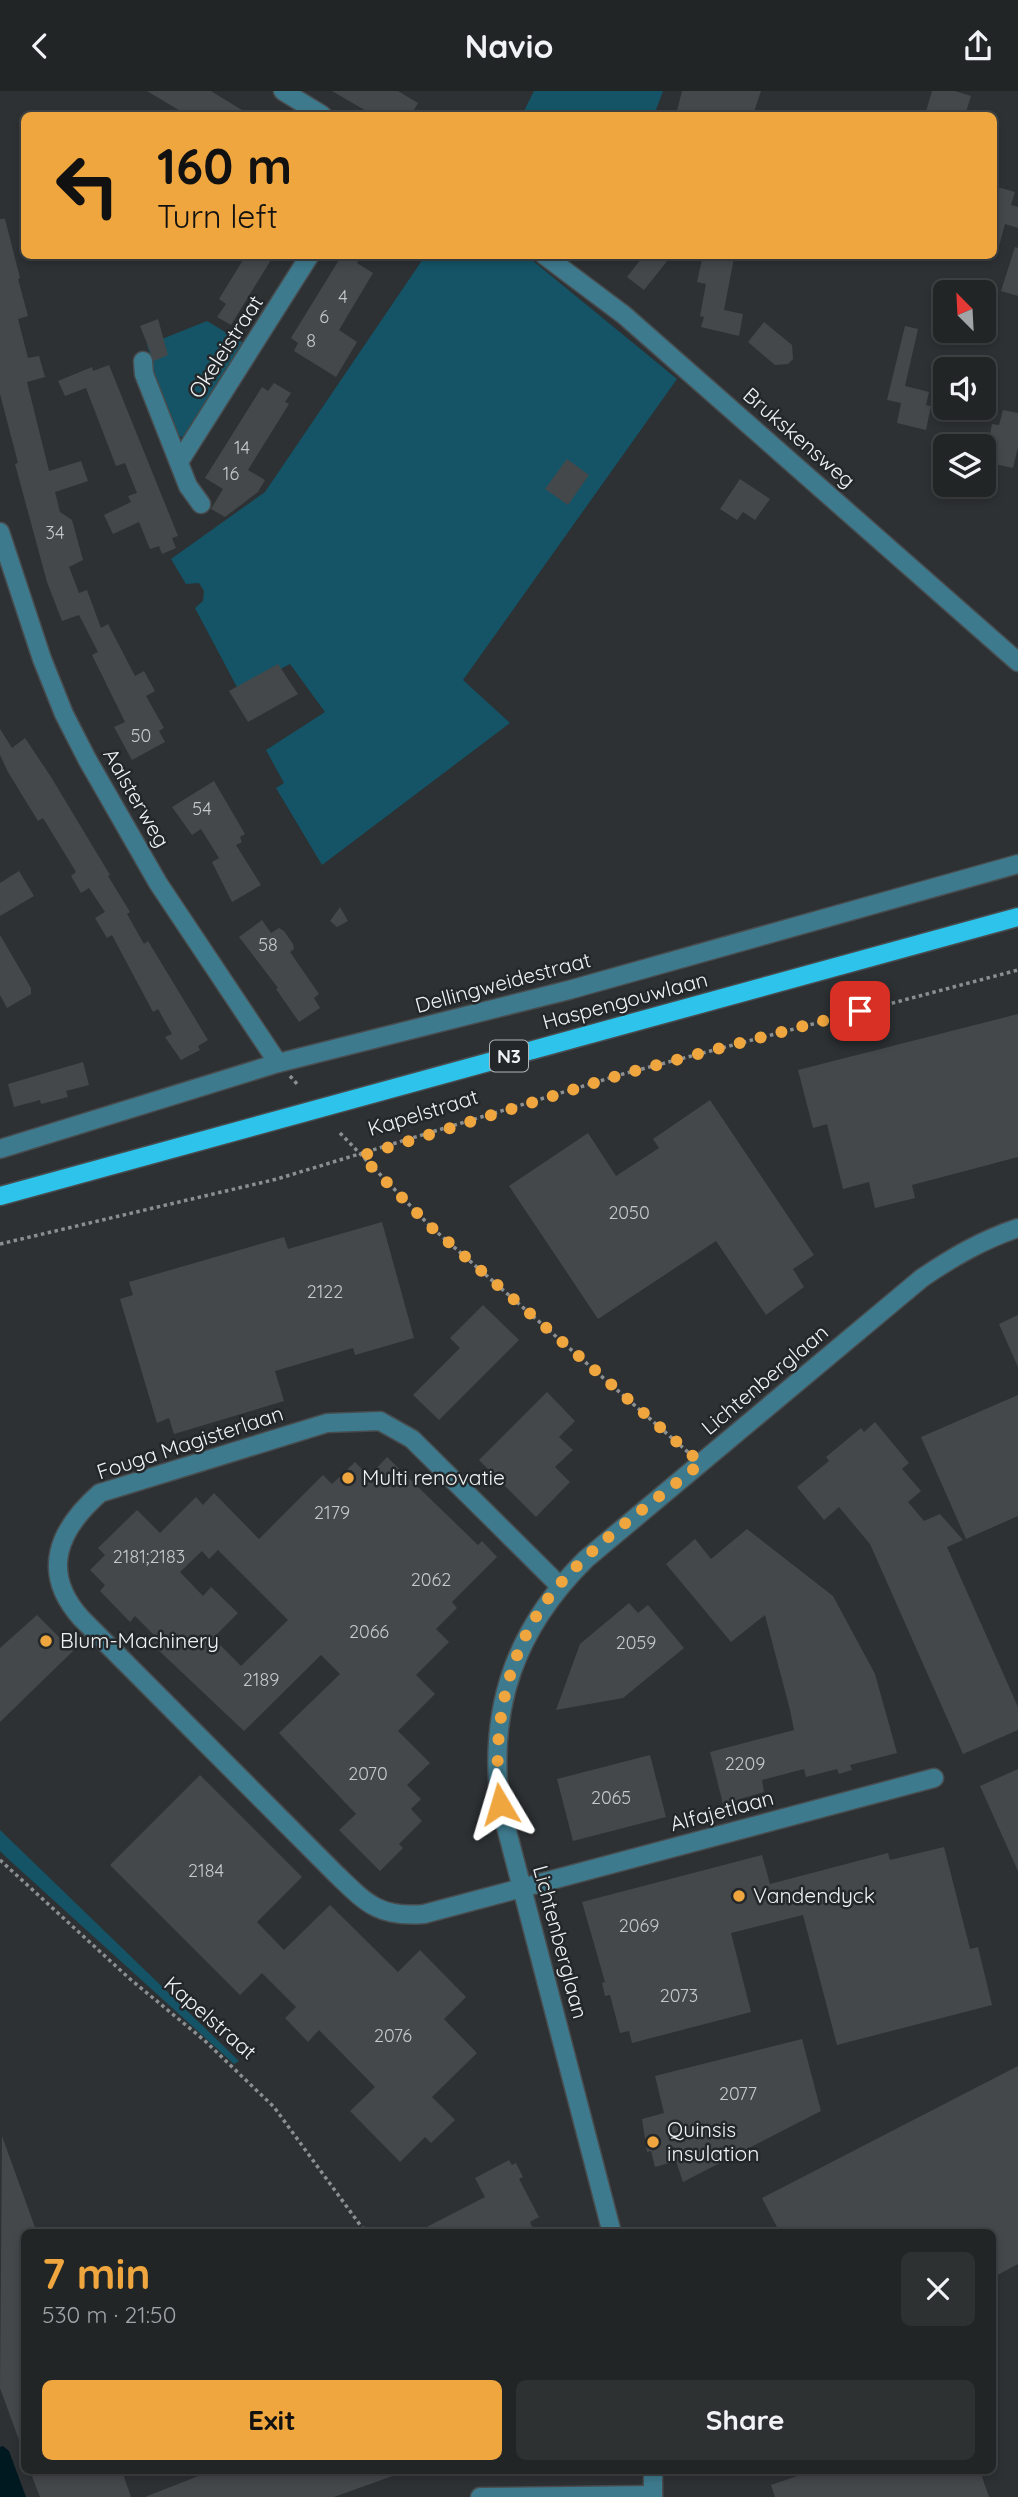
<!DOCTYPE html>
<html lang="en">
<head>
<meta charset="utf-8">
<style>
	:root { --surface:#222526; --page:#2e3132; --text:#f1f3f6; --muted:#a2a5a7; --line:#3f4243; --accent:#f0a63e }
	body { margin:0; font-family:Quicksand,sans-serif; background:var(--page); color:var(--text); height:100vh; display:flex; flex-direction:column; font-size:26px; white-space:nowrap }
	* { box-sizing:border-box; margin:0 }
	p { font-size:23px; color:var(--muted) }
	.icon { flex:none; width:38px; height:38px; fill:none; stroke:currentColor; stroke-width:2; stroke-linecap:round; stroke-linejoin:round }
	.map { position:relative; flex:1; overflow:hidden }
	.side { position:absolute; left:21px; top:2138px; width:975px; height:245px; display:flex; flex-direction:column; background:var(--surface); border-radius:10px; box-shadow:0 4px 10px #0003,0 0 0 2px var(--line) }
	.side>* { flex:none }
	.guide { position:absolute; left:21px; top:21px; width:976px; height:147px; border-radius:10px; box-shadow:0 4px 10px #0003,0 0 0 2px var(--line); background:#f0a63e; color:#111; overflow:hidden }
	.needle { width:46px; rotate:336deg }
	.buttons { position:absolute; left:933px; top:189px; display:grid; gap:14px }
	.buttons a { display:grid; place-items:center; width:63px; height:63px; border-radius:10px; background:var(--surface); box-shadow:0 4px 10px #0003,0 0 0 2px var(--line); font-size:35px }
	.pin { position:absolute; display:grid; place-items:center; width:60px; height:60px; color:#fff; margin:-30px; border-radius:14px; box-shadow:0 4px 10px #0006 }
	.me { position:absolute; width:77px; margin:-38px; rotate:353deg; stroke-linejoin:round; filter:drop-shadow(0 0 5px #0008) }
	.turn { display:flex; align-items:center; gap:24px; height:147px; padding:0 21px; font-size:32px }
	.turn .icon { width:91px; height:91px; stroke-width:2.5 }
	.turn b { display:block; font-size:49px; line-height:60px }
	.round { display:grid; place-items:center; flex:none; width:74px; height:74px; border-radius:10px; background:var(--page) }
	.summary { display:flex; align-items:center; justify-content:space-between; height:119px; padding:0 21px }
	h1 { font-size:42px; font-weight:800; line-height:52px; color:var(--accent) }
	.primary-button { display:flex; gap:14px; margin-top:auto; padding:14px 21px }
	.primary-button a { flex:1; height:80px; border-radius:10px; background:var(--accent); color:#111; font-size:28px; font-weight:800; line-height:80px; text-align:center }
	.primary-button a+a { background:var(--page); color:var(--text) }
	header { display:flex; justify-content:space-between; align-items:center; height:91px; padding:0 21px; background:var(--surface); font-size:32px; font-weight:800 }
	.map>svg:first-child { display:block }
</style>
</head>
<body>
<header><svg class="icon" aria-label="back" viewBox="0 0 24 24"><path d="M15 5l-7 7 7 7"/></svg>Navio<svg class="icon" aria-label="share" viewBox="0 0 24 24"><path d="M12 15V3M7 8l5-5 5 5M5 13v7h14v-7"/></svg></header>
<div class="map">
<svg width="1018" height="2406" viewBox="0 0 1018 2406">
	<rect width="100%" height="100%" fill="#2d3133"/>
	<g fill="#145466">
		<path d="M534,0H663L654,24H522Z"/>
		<path d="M425,165H527L677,288L463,589L510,632L322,774L276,697L284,692L266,659L325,621L290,573L239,600L195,517L203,510L204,500L199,492L186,493L171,468L265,401Z"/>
		<path d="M207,230L245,253L190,343L184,346L175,345L149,281L154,274L147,254Z"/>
		<path d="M0,1739L239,1970L234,1973L6,1766L0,1760Z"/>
	</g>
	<path fill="#001921" d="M3,2355L9,2360L26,2406H0V2356Z"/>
	<g fill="#44484a" fill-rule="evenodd">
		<path d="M147,0H211L250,24H187Z"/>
		<path d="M332,0H398L418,12L411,24H373Z"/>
		<path d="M682,0H761L753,24H676Z"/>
		<path d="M932,0H955L971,5L965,24H925Z"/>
		<path d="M994,95L1015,101L1011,114L1018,116V137L1005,133L998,159L994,158Z"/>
		<path d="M0,128H5L20,187L18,188L28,225L18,228L28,267L39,265L45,286L27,291L49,380L81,370L88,390L55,401L60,421L72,429L83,469L69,476L79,502L87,499L101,537L108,533L135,585L144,580L155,600L146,605L164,637L159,640L165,651L132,669L114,636L125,631L92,564L98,561L79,524L62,530L47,491L15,373L18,372L0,303Z"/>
		<path d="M1015,156L1018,157V205L1001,200Z"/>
		<path d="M246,164H274L231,234L217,226L226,213L219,208Z"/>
		<path d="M342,164H362L357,172L373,182L339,239L357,251L336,286L294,260L298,252L291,247Z"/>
		<path d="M644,164H672L644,199L627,186Z"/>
		<path d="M703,164L734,167L724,219L743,223L739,245L701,236L704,226L700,225L706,193L697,191Z"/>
		<path d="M158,228L168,264L154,270L140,235Z"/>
		<path d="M764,231L792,254L793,268L788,273L775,274L748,251Z"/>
		<path d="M905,235L918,238L905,295L929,301L926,314L931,315L926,339L897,332L901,312L887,309Z"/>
		<path d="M109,274L178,445L172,447L176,457L162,463L159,455L150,458L139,431L113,443L104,424L131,411L128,405L137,402L125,372L116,375L86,297L65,305L58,290L92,276L93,280Z"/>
		<path d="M274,292L291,302L285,311L289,313L248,379L265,389L258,401L225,426L211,418L223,398L205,387L262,296L268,300Z"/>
		<path d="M1003,319L1018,322V356L1013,377L990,372L996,349L989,348L992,333L999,334Z"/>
		<path d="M567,368L589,384L568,414L545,398Z"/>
		<path d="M740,388L770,408L755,429L743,421L737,429L720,418Z"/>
		<path d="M278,573L298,603L248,631L229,600Z"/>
		<path d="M0,638L12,657L25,647L51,686L110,784L108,785L130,821L127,823L144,853L148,850L208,949L198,955L200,959L181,969L165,946L172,943L158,918L153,921L112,844L107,847L95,827L105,821L89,797L81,802L71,785L76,781L43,727L38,730L8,681L0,664Z"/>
		<path d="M214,690L245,743L240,746L242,751L236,754L261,794L232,811L212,771L219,767L201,738L192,744L172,716Z"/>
		<path d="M19,780L34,805L0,825V792Z"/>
		<path d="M340,816L348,830L337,836L330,830Z"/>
		<path d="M262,829L271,842L279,837L284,840L293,853L294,858L290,861L319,903L314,907L320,917L299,931L276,898L278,897L239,846Z"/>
		<path d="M0,844L31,897V903L7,917L0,904Z"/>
		<path d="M1018,923V1066L912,1094L915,1107L875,1117L869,1091L843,1098L827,1033L813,1037L798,979Z"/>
		<path d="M83,971L89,994L66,1000L68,1006L41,1013L40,1009L14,1016L8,993Z"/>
		<path d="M710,1009L814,1164L793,1178L804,1196L766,1224L716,1150L598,1228L509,1095L588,1042L616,1085L659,1057L653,1048Z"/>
		<path d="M382,1131L414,1247L355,1264L353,1257L275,1280L284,1310L174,1343L169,1327L157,1332L120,1208L133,1204L129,1191L284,1146L288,1158Z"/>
		<path d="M483,1214L519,1249L439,1329L413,1304L460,1257L450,1247Z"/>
		<path d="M1018,1224V1276L999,1233Z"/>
		<path d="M547,1301L575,1330L559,1346L573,1359L555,1376L570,1391L536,1426L479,1369Z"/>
		<path d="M1018,1304V1425L966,1448L921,1346Z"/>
		<path d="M875,1331L909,1372L902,1378L921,1400L908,1411L924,1430L940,1423L963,1449L947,1456L1018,1616V1639L963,1663L870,1453L839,1416L824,1429L797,1396L829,1370L826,1366L861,1337L864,1341Z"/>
		<path d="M387,1366L478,1454L482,1450L497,1466L452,1511L457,1517L436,1538L449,1551L416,1584L435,1603L398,1640L430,1672L407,1694L421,1708L411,1718L422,1730L399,1753L403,1757L380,1780L339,1739L356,1723L279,1642L340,1583L321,1564L244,1640L153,1554L158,1548L135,1525L130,1531L100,1500L105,1494L90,1479L105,1464L98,1457L137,1419L160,1442L196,1406L203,1414L214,1402L259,1448L323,1384L332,1393L355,1371L369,1385ZM218,1459L288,1529L241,1575L213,1547L238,1522L211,1496L203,1505L180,1481L202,1460L209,1468Z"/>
		<path d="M747,1438L833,1505L875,1583L897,1662L850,1674L852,1679L839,1683L837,1678L806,1686L804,1678L762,1689L764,1701L723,1713L710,1661L794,1639L790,1619L765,1524L731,1551L666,1473L695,1448L711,1468Z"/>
		<path d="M629,1512L638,1522L648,1514L684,1557L623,1607L556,1619L580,1553Z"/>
		<path d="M37,1524L73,1560L0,1631V1557Z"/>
		<path d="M650,1664L666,1726L573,1750L557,1688Z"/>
		<path d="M1018,1678V1780L980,1695Z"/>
		<path d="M200,1684L302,1786L257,1831L284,1859L330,1814L398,1881L420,1859L466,1906L444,1928L477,1962L432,2006L455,2029L431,2052L425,2046L400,2071L350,2020L375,1996L319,1939L308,1951L285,1927L296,1916L262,1882L240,1904L110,1774Z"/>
		<path d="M944,1756L970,1858L978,1856L992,1914L837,1954L803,1824L731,1842L751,1921L632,1952L629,1940L620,1942L610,1904L605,1905L602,1892L605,1891L582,1811L762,1764L770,1793L888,1762L890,1769Z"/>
		<path d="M802,1948L821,2020L683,2091L676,2070L655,2076L651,2060L647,2061L642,2028L664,2022L655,1985Z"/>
		<path d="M1018,1975V2173L992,2187V2142H780L762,2107Z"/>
		<path d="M2,2045L37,2142H24L23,2360L0,2297Z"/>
		<path d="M509,2069L512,2074L516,2072L523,2086L519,2088L539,2126L530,2131L535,2142H415L485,2106L475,2087Z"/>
		<path d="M30,2380H122L131,2406H40Z"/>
		<path d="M211,2380H401V2382L334,2406H145Z"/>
		<path d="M812,2380H980L989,2406H775L771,2394Z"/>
	</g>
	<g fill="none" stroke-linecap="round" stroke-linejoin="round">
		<defs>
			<g id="street">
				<path d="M283,0L322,24"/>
				<path d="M544,164L624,224L1018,571"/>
				<path d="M143,270L144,283L188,395L201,413"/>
				<path d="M179,371L310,164"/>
				<path d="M0,441L42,568L64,623L87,668L158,792L278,972"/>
				<path d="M0,1058L278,972L569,899L1018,773"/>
				<path d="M559,1494L412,1348L380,1330L327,1332L100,1402C58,1439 40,1481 81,1527L336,1783C366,1812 379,1827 424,1823L934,1687"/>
				<path d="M612,2142L500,1713C488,1615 516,1537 586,1468L922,1187C953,1166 982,1149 1018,1137"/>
				<path d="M653,2380V2406"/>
				<path d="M480,2406L653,2404"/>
			</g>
			<path id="primary" d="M0,1105L1018,826"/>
		</defs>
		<use href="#street" stroke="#484c4e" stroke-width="21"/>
		<use href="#primary" stroke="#484c4e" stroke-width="21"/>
		<g stroke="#8c8f91" stroke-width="3.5" stroke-dasharray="3.5 3.5" stroke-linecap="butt">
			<path d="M290,985L298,994"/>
			<path d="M340,1042L430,1135L689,1362"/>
			<path d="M0,1153L277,1088L623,983L1018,879"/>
			<path d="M0,1769L130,1888L204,1949L274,2016L366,2142"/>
		</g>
		<use href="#street" stroke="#3e7a8e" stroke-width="18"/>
		<use href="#primary" stroke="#2dc3eb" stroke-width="18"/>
	</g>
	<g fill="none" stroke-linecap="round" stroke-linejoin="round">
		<path stroke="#f0a63e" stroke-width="12" stroke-dasharray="0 21.6" d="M500,1713C491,1636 507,1554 559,1494C599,1448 654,1411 701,1372L430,1135L361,1065L623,983L860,920"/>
	</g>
	<g fill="#f0a63e" stroke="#232729" stroke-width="2.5">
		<circle cx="348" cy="1387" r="7"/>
		<circle cx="46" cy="1550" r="7"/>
		<circle cx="739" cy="1805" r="7"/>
		<circle cx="653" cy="2051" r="7"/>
	</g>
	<g text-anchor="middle" stroke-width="5" stroke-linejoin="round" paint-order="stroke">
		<g font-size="18" fill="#c4c8c9">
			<text x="343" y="212">4</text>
			<text x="324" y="232">6</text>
			<text x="311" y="256">8</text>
			<text x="242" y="363">14</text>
			<text x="231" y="389">16</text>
			<text x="55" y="448">34</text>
			<text x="141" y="651">50</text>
			<text x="202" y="724">54</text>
			<text x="268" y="860">58</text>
			<text x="629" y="1128">2050</text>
			<text x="325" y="1207">2122</text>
			<text x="332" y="1428">2179</text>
			<text x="149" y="1472">2181;2183</text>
			<text x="431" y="1495">2062</text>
			<text x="369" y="1547">2066</text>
			<text x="636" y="1558">2059</text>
			<text x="261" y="1595">2189</text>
			<text x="745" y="1679">2209</text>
			<text x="368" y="1689">2070</text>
			<text x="611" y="1713">2065</text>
			<text x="206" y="1786">2184</text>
			<text x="639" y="1841">2069</text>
			<text x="679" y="1911">2073</text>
			<text x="393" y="1951">2076</text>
			<text x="738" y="2009">2077</text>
		</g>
		<rect fill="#232729" stroke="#b2b5b6" stroke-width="2" x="490" y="949.5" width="38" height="31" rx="5"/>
		<g font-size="19" font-weight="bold" fill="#eff2f3">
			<text x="509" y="972">N3</text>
		</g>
		<g font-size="21" fill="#eff2f3" stroke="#232729">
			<text transform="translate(226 256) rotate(-57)" y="7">Okeleistraat</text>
			<text transform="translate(799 347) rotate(41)" y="7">Brukskensweg</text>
			<text transform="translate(136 707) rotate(60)" y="7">Aalsterweg</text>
			<text transform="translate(503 892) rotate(-15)" y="7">Dellingweidestraat</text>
			<text transform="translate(625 910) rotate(-15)" y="7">Haspengouwlaan</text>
			<text transform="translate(423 1022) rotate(-17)" y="7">Kapelstraat</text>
			<text transform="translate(765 1289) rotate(-40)" y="7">Lichtenberglaan</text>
			<text transform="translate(190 1352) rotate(-18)" y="7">Fouga Magisterlaan</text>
			<text transform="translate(722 1720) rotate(-15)" y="7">Alfajetlaan</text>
			<text transform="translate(560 1851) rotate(75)" y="7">Lichtenberglaan</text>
			<text transform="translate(210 1927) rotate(41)" y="7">Kapelstraat</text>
		</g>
		<g font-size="21" fill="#eff2f3" stroke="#232729" text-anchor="start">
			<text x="362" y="1394">Multi renovatie</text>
			<text x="60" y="1557">Blum-Machinery</text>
			<text x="753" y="1812">Vandendyck</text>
			<text x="667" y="2046">Quinsis<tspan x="667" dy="24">insulation</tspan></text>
		</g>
	</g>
</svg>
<div class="buttons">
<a><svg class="needle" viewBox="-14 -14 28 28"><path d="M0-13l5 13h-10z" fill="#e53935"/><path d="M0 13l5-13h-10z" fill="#a2a5a7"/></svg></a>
<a><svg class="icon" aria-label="sound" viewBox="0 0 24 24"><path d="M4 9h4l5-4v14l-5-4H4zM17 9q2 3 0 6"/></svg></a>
<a><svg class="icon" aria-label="layers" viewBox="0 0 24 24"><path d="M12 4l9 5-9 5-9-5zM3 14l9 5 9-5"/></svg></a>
</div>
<div class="pin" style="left:860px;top:920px;background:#d93025"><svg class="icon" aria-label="arrive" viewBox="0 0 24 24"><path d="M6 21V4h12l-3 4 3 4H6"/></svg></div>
<svg class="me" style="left:500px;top:1713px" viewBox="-20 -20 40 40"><path d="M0-17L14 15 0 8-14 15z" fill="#f0a63e" stroke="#fff" stroke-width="4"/></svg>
<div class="guide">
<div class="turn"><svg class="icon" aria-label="left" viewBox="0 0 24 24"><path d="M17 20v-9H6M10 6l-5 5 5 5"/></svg><div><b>160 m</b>Turn left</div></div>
</div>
<section class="side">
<div class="summary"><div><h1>7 min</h1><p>530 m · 21:50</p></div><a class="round"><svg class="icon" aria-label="close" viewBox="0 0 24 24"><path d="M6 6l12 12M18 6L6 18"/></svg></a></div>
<div class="primary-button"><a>Exit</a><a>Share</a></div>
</section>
</div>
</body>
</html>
